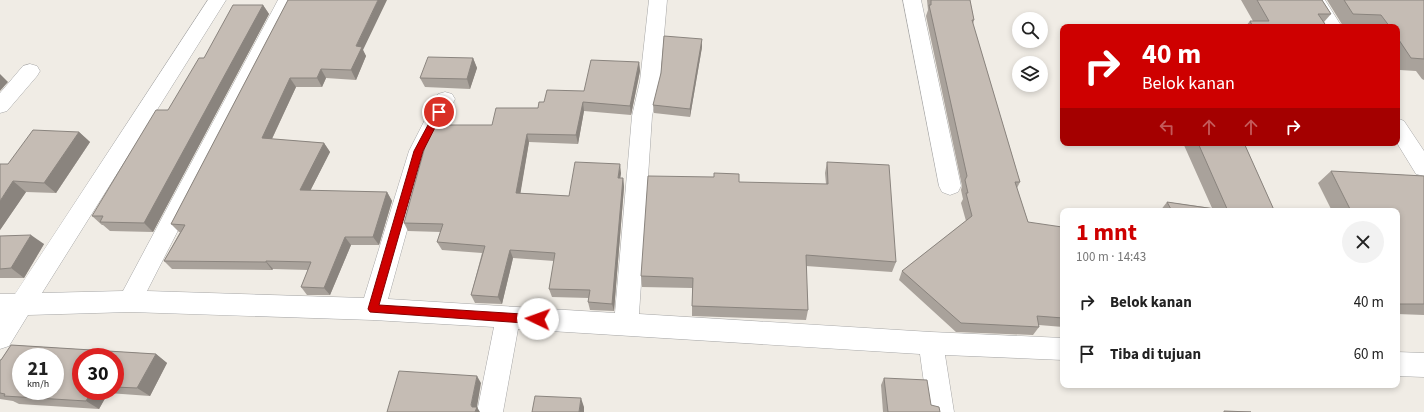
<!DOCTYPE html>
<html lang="id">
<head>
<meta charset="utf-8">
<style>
	:root { --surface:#fff; --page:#f2f2f2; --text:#222; --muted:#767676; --accent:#ce0000 }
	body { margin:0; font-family:"Source Sans 3",sans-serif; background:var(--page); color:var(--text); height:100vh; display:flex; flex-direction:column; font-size:15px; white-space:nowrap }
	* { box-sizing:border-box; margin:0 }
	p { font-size:13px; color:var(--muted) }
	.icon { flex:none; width:22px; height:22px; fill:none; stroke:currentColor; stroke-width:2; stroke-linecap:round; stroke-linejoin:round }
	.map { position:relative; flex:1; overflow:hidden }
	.side { position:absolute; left:1060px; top:208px; width:340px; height:180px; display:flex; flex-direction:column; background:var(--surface); border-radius:8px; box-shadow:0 2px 6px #0003 }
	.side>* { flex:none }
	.top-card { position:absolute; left:1060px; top:24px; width:340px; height:122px; border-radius:8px; box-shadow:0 2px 6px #0003; background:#ce0000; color:#fff; overflow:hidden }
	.buttons { position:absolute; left:1012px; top:12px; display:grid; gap:8px }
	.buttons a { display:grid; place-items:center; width:36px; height:36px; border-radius:50%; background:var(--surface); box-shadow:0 2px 6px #0003; font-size:20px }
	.speed { position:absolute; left:12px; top:348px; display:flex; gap:8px; font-size:20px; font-weight:700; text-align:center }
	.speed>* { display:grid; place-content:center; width:52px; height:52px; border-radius:50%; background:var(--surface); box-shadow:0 2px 6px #0003; line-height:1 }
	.speed small { font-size:10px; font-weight:400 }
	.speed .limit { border:6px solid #d22; background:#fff; color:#111 }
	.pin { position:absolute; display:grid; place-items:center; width:34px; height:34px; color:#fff; margin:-17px; border:2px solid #fff; border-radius:50%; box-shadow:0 1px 4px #0007 }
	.me { position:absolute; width:44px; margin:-22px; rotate:273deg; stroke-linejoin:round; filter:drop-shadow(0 0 3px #0008) }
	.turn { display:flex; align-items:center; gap:14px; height:84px; padding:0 16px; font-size:18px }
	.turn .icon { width:52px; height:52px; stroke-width:2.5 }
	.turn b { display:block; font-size:28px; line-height:34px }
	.lanes { display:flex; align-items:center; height:38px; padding:0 16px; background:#0003; justify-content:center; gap:20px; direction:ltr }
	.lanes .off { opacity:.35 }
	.round { display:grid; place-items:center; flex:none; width:42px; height:42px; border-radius:21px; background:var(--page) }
	.head { display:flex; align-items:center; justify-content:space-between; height:68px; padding:0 16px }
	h1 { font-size:24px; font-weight:700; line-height:30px; color:var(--accent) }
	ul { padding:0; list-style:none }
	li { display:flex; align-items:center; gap:12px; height:52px; padding:0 16px }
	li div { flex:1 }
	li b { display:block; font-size:15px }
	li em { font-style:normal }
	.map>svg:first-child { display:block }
</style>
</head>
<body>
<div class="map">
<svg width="1424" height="412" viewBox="0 0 1424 412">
	<rect width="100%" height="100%" fill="#f0ece5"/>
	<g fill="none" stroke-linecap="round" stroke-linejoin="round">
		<defs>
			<g id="street">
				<path d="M208,0H226L42,293L123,291L278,0H296L147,291L364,298L409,151L438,94L445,92L452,94L455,99L429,151L388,299L615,313L632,116L640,81L649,0H667L660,81L652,116L639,314L931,332L1063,338V360L945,355L954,412H928L920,354L518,329L503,412H477L494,327L373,320L130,312L28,315L9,346L0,349V294H15Z"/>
				<path d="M903,0H921L961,186L958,192L950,195L942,192L939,186Z"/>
				<path d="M1307,0H1325L1342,27H1324Z"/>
				<path d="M30,64L37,66L40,71L37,76L7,111L0,113V93L23,66Z"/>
				<path d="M1397,118L1404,121L1424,151V176L1416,174L1397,143Z"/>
				<path d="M1397,352L1424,353V377L1397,376Z"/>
			</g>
		</defs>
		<use href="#street" stroke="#a6a6a6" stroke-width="1"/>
		<use href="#street" fill="#fff" fill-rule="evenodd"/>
	</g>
	<g fill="#a9a29b" fill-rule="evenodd">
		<path d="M288,0L363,50L366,56L356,80L326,78L322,87H296L272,139L324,143L330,152L310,191L387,192L392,201L379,245H351L330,295H307L301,287L308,270L273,269L272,270L172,269L164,261L180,232H179L171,224Z"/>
		<path d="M927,0H970L974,20L973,24L1020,182L1017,188L1028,222L1063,237V327L1039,325V327L1033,335L956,332L899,280L902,271L966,221L961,203L963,199L961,190L962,186L926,16L928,10Z"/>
		<path d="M1241,0H1322L1331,14L1324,22L1327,27H1245L1250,21H1253Z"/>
		<path d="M1327,0H1424V80L1422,79L1416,71L1400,70L1397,66V27L1343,26Z"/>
		<path d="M263,5L269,14L153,232L110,231L103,225H102L92,216L168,110L204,58Z"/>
		<path d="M702,47L690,117L654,113L653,105Z"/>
		<path d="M473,58L477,68L470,89L425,87L420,78Z"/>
		<path d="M639,62L640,71L631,115L584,111L578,144L529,142L520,193L569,196L621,173L620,178H623L624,187L614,311L590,310L588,302L589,298L552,297L549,289L554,261L513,258L502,304L475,303L471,295L482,253L442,250L437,242L441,232L408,231L404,223L492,125L538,108L544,102L584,91Z"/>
		<path d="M79,132L90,142L56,193L26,192L0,230L8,164Z"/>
		<path d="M1183,143H1244L1274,210L1290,211H1160L1167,202L1212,208Z"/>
		<path d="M827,162L896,262L892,272L806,266L808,310L806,320L692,316V288L642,287L641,276L826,184L825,173Z"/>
		<path d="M1331,171L1424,176V315L1397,314V211H1332L1318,183Z"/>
		<path d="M0,236L44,244L24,278H0Z"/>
		<path d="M11,345L156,354L167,363L150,396L108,393L99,409L19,404L13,401L0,399V360H1ZM21,357H55V391H21ZM81,357H115V391H81Z"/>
		<path d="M884,378L931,405L940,412H883L881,385Z"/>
	</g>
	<g fill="#8a847e">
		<path d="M378,0H387L363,50L366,56L356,80L351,70L356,46Z"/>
		<path d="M263,5L269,14L153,232L144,223Z"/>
		<path d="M702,39V47L690,117V109Z"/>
		<path d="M473,58L477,68L470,89L467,79Z"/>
		<path d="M639,62L640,71L631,115L630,106Z"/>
		<path d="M321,69L326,78L322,87L317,78Z"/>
		<path d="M0,74L8,82L0,91Z"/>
		<path d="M290,78L296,87L268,147L262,138Z"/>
		<path d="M583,102L584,111L578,144L576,135Z"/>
		<path d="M79,132L90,142L56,193L44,183Z"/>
		<path d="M527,134L529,142L519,202L516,193Z"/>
		<path d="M324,143L330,152L306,199L300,190Z"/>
		<path d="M620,164L621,173L619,187L618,178Z"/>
		<path d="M623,178L624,187L614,311L612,304Z"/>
		<path d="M13,181L26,192L0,230V201Z"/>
		<path d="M387,192L392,201L379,245L373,237Z"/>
		<path d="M31,235L44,244L24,278L11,268Z"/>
		<path d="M345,237L351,245L330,295L324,288Z"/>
		<path d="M510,250L513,258L502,304L498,297Z"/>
		<path d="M266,261L273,269L272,270L266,262Z"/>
		<path d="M156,354L167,363L150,396L137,388Z"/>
		<path d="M477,376L481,383L477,407L480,412H475L471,405Z"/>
		<path d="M92,391H104L108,393L99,409L86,401Z"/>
		<path d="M581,398L584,407V412H579Z"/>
	</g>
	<g fill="#c5bcb4" stroke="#8a847e" fill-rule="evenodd">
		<path d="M288,0H378L356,46L362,47L351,70L321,69L317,78H290L262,138L324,143L300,190L387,192L373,237H345L324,288L301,287L311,262L266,261V262L164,261L185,225L171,224Z"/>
		<path d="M931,0H970L974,20H972L1020,182H1015L1028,222L1062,227L1063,237V318L1037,316L1039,327L961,323L902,271L972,216L966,193H968L965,180L967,176L929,5H931Z"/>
		<path d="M1257,0H1322L1331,14H1318L1327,27H1253L1250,21H1269Z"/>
		<path d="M1344,0H1424V59L1411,58L1397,37V27H1390L1381,15L1353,14Z"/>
		<path d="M233,5H263L144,223L100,222L103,216H92L156,110H168L199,58H204Z"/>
		<path d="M664,36L702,39L690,109L653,105L661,73Z"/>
		<path d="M428,57L473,58L467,79L420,78Z"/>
		<path d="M591,60L639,62L630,106L583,102L576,135L527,134L516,193L569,196L575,162L620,164L618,178H623L612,304L588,302L590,290L549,289L555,253L510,250L498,297L471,295L485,246L437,242L443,224L404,223L426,143L435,125H492L496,108H538L539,102H544L547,90L584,91Z"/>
		<path d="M33,130L79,132L44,183L13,181L0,201V164H8Z"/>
		<path d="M1198,143H1244L1274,210L1290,211H1172L1167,202L1228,211Z"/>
		<path d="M827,162L889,165L896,262L806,255L808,310L692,306L693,278L641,276L648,176L714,177V173L739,174V182L828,184Z"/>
		<path d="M1331,171L1424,176V304H1397V211H1351Z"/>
		<path d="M31,235L11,268L0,269V236Z"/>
		<path d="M11,345L156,354L137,388L115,387V357H81V391H92L86,401L4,396L5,394L0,393V360H1ZM21,357H55V391H21Z"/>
		<path d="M399,371L477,376L471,405L472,407H477L475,412H387Z"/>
		<path d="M884,378L927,380L931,405L939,407L940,412H888Z"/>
		<path d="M535,396L581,398L579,412H532Z"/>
		<path d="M1224,411L1251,412H1224Z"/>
	</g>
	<path fill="#ce0000" stroke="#860000" d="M439,109L443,112L423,151L379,305L538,315L541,316L543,319L541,322L538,324L370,312L368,309L414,151L436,110Z"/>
</svg>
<div class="buttons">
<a><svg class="icon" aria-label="search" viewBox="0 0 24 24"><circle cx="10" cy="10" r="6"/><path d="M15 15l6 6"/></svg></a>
<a><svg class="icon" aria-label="layers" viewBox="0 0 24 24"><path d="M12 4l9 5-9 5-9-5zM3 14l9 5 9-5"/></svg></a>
</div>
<div class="speed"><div>21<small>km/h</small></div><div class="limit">30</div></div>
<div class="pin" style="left:439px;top:112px;background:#d93025"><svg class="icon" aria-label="arrive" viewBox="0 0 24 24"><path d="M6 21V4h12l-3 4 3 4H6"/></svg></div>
<svg class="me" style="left:538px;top:319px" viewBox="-20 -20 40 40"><circle r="19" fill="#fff"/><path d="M0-13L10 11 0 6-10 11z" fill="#ce0000"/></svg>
<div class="top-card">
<div class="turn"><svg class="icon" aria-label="right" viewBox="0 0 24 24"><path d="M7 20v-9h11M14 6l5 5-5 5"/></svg><div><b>40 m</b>Belok kanan</div></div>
<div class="lanes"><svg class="icon off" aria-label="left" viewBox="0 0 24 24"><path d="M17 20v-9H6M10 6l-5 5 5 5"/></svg><svg class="icon off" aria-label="ahead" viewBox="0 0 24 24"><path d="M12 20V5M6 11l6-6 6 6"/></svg><svg class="icon off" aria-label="ahead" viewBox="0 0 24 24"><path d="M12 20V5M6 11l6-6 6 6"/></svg><svg class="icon" aria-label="right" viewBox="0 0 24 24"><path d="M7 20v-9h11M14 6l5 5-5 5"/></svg></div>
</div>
<section class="side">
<div class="head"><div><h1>1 mnt</h1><p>100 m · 14:43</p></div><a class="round"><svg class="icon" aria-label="close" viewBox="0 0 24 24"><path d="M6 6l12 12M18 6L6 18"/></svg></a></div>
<ul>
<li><svg class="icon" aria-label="right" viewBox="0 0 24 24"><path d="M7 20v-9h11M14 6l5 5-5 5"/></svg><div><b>Belok kanan</b></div><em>40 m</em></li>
<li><svg class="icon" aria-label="arrive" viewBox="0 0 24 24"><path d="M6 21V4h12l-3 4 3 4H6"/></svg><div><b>Tiba di tujuan</b></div><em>60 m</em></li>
</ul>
</section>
</div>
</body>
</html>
